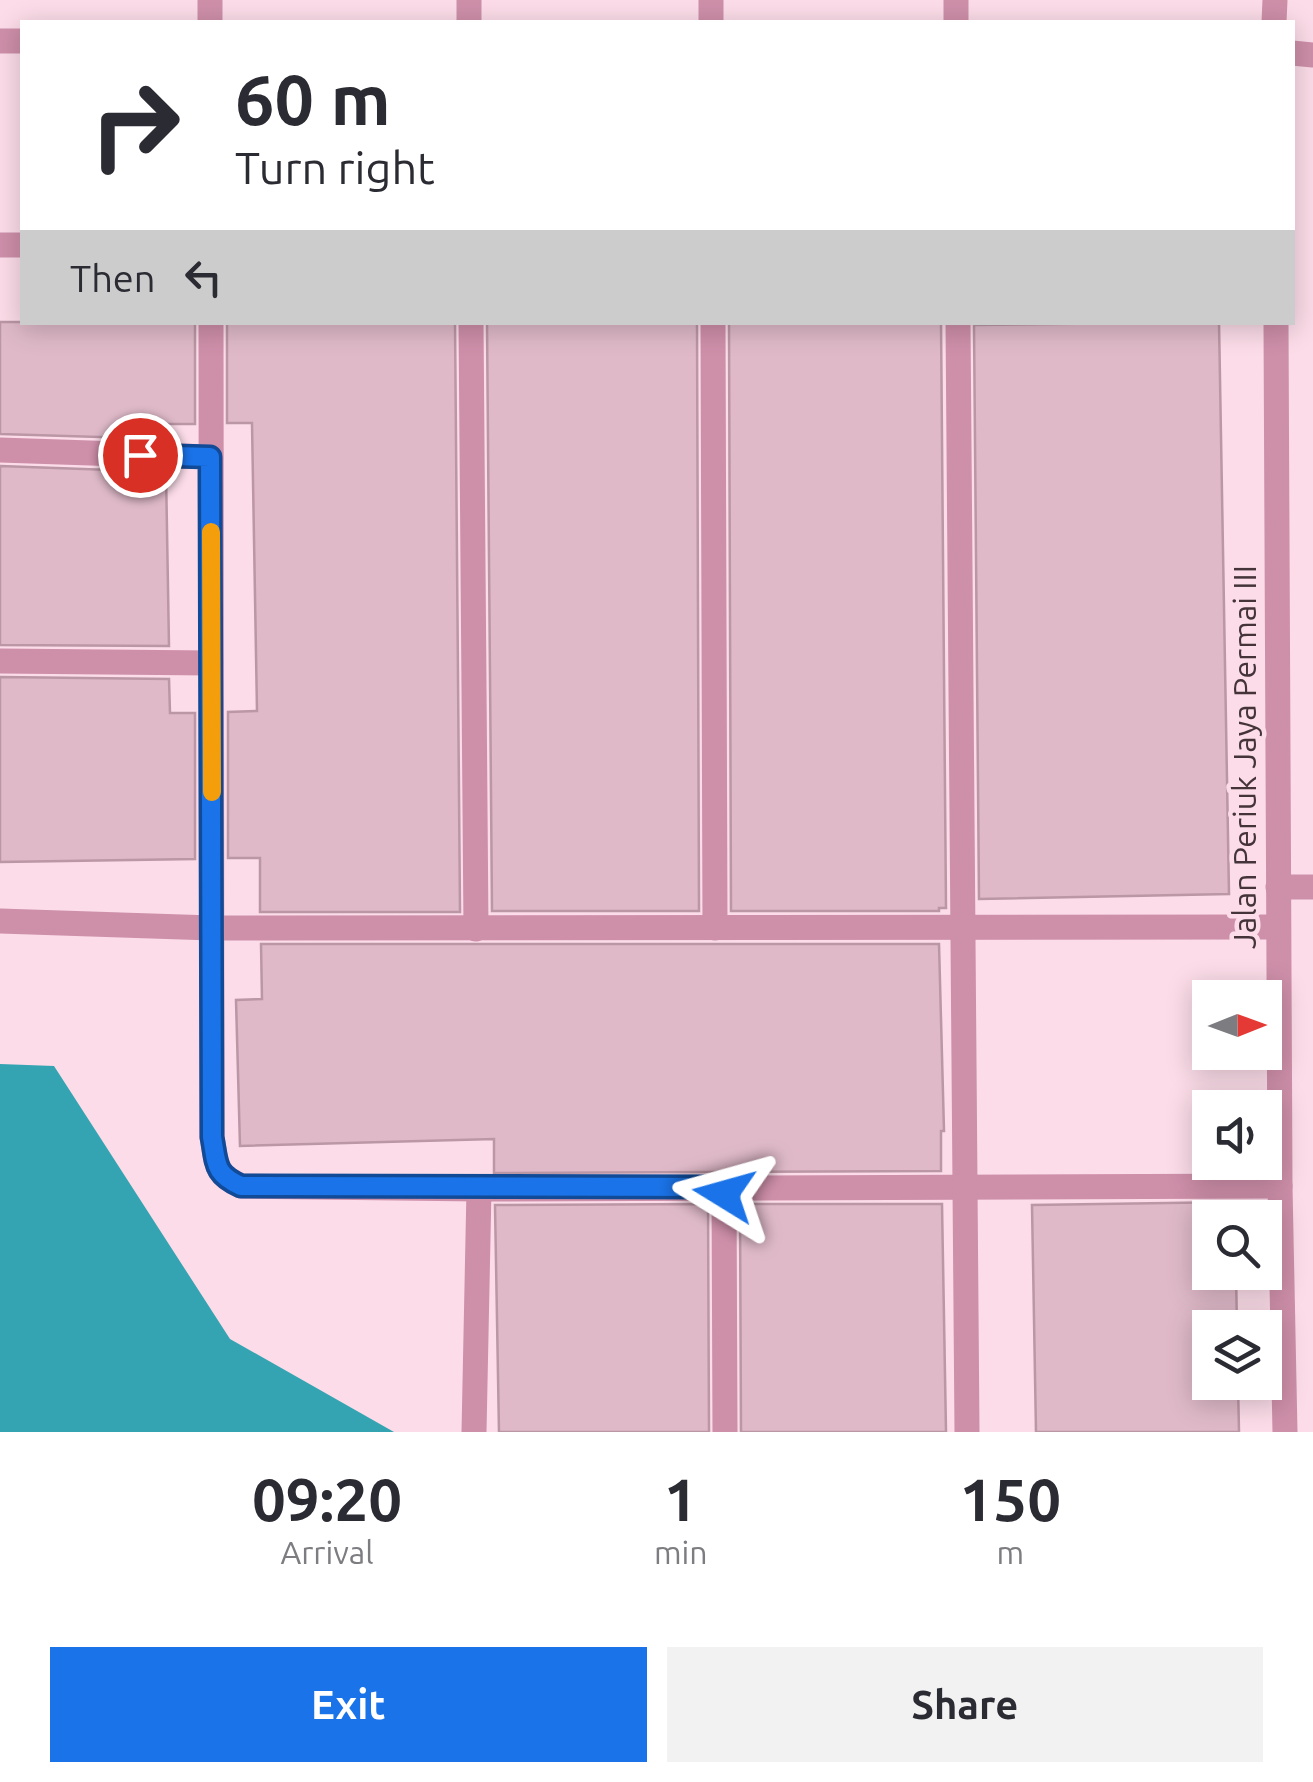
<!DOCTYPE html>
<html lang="en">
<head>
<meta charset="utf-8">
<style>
	:root { --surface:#fff; --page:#f2f2f3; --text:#2b2b33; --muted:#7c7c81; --accent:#1a73e8 }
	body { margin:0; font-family:Ubuntu,sans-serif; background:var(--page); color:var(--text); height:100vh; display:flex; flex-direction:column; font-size:38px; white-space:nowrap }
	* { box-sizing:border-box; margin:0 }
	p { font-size:32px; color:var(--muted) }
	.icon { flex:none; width:55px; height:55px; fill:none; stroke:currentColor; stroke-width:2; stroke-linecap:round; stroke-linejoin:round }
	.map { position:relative; height:1432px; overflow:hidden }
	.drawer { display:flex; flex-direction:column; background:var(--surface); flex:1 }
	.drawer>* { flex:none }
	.hud { position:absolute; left:20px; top:20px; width:1275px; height:305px; border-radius:0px; box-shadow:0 5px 25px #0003; background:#fff; color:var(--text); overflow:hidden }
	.needle { width:65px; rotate:89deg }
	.controls { position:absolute; left:1192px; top:980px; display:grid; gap:20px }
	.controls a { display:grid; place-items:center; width:90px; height:90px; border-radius:0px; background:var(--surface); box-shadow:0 5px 25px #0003; font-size:50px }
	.pin { position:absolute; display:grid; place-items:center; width:85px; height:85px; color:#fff; margin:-42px; border:5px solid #fff; border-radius:50%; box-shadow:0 2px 10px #0007 }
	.me { position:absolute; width:110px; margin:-55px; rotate:278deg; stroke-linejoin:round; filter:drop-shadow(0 0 8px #0008) }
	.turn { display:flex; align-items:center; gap:35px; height:210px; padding:0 50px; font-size:45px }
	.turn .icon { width:130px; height:130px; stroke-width:2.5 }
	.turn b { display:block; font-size:70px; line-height:85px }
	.then { display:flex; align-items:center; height:95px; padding:0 50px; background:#0003; gap:20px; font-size:38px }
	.eta { display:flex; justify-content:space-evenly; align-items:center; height:170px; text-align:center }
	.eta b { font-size:60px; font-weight:700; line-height:70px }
	.button { display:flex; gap:20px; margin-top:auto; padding:20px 50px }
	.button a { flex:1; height:115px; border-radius:0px; background:var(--accent); color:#fff; font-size:40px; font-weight:700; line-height:115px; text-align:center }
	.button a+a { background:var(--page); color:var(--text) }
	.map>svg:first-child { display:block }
</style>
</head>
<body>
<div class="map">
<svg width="1313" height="1432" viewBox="0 0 1313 1432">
	<rect width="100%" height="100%" fill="#fbdce8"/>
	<path fill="#35a4b2" d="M0,1064L54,1066L230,1339L394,1432H0Z"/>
	<g fill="#dfb9c8" stroke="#bb96a4" stroke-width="2.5">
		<path d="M0,322H195V424H165V439L0,434Z"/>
		<path d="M227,322H455L460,912H260V858H228V712L257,711L252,423H227Z"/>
		<path d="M487,322H697L699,911H492Z"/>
		<path d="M729,322H941L946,908H939V911H731Z"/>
		<path d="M1219,322L1229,894L979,899L974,325Z"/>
		<path d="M0,466L166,472L169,646L0,645Z"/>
		<path d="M0,677L169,679L170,713H195V859L0,862Z"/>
		<path d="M261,944H939L944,1131H941V1171L494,1173V1139L240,1146L236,1000L262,999Z"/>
		<path d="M1235,1202V1218H1210V1272H1236L1237,1328H1210V1382H1238L1239,1432H1036L1032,1205Z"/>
		<path d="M708,1204L709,1432H499L495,1205Z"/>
		<path d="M740,1204H942L946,1432H741Z"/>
	</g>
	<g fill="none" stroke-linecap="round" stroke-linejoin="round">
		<g stroke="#ce8fa9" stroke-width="25">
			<path d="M210,0V22"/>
			<path d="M469,0V22"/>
			<path d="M711,0V22"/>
			<path d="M956,0V22"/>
			<path d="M1274,22L1275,0"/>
			<path d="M0,41H22"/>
			<path d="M1292,53L1313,55"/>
			<path d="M0,245H22"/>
			<path d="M211,322L212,1137C217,1164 214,1174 241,1186L479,1189L1280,1186"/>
			<path d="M471,322L476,929"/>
			<path d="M713,322L715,928"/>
			<path d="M958,322L967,1432"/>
			<path d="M1276,322L1280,1186L1285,1432"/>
			<path d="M0,450L210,457"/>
			<path d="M0,661L211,663"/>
			<path d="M1278,887H1313"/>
			<path d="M0,921L212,928L1278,927"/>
			<path d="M724,1187L725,1432"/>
			<path d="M474,1432L479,1189"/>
		</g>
	</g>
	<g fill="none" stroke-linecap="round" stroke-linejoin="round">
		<defs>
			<path id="route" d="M140,455L210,457L212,1137C217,1164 214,1174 241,1186L724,1187V1194"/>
		</defs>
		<use href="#route" stroke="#114b97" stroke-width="25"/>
		<use href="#route" stroke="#1a73e8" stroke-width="18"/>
		<path stroke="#f59e0b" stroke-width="18" d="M211,532L212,792"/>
	</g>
	<g text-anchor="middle" stroke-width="9" stroke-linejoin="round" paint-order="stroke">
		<g font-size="32" fill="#44343a" stroke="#fbdce8">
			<text transform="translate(1245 757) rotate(-90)" y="11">Jalan Periuk Jaya Permai III</text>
		</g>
	</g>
</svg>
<div class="controls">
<a><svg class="needle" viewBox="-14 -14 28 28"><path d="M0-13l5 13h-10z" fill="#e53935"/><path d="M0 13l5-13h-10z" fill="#7c7c81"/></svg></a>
<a><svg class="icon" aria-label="sound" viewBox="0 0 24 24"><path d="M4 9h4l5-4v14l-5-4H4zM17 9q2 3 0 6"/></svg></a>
<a><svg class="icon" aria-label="search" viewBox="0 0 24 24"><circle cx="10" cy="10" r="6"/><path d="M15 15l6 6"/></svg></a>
<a><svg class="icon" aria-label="layers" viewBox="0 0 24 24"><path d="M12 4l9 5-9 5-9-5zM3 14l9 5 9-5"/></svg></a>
</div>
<div class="pin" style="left:140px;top:455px;background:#d93025"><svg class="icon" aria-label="arrive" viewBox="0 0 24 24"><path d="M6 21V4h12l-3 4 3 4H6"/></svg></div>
<svg class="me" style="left:724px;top:1194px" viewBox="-20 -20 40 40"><path d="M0-17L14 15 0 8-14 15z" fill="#1a73e8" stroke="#fff" stroke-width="4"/></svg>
<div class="hud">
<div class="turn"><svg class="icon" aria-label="right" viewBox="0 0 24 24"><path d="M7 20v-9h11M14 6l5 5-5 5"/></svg><div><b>60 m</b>Turn right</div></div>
<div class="then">Then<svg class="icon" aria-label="left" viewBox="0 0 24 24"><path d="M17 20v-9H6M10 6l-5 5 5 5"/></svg></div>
</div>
</div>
<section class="drawer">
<div class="eta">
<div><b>09:20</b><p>Arrival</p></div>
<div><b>1</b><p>min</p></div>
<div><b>150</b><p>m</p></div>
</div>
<div class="button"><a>Exit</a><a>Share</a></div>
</section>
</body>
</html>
